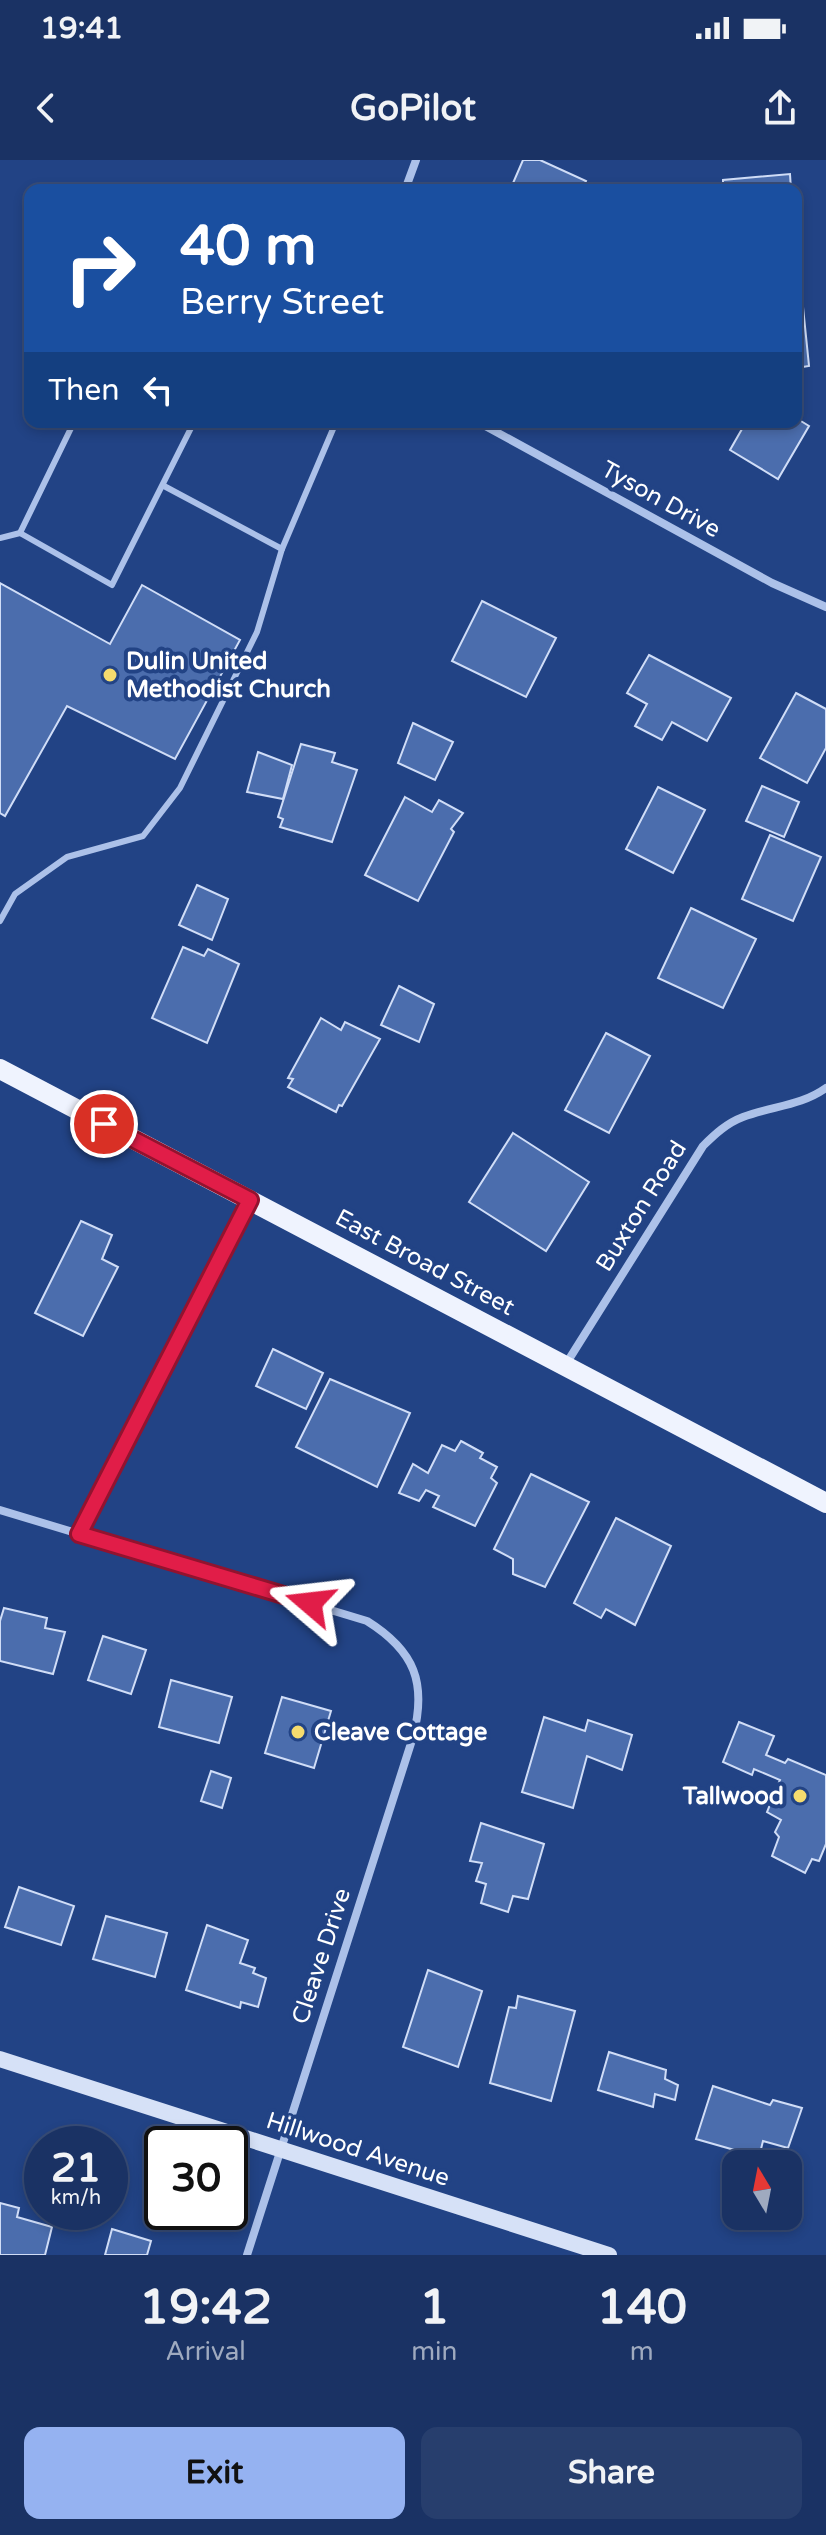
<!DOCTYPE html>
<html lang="en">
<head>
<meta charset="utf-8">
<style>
	:root { --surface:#1a3264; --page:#273e6d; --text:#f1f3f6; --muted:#9faabf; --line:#384d78; --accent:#95b2f1 }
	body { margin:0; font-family:"Varela Round",sans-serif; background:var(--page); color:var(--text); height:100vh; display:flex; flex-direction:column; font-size:30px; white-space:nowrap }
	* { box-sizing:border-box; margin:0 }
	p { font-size:26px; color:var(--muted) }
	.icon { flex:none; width:44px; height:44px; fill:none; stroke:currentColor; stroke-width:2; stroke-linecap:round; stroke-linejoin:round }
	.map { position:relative; height:2095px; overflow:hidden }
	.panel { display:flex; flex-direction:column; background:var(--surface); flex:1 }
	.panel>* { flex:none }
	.top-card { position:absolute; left:24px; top:24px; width:778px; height:244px; border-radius:16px; box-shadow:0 4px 12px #0003,0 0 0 2px var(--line); background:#1a4fa0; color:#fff; overflow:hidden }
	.needle { width:52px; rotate:350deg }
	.controls { position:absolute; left:722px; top:1990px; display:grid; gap:16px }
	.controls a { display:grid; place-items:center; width:80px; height:80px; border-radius:16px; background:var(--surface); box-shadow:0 4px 12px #0003,0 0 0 2px var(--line); font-size:40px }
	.speed { position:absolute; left:24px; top:1966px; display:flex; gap:16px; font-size:40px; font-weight:700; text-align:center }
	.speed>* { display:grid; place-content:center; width:104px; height:104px; border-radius:50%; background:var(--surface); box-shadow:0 4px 12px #0003,0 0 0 2px var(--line); line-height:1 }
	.speed small { font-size:20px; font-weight:400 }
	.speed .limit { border:4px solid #111; border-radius:12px; background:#fff; color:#111 }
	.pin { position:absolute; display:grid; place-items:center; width:68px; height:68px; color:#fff; margin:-34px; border:4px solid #fff; border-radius:50%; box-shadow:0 2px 8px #0007 }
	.me { position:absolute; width:88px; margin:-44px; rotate:287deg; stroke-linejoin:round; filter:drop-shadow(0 0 6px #0008) }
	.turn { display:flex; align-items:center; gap:28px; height:168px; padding:0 24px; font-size:36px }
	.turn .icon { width:104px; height:104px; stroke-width:2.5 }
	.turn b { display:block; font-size:56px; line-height:68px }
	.then { display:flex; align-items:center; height:76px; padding:0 24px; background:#0003; gap:16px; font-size:30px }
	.eta { display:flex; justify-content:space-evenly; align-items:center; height:136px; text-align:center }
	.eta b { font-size:48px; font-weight:700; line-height:56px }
	.action { display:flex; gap:16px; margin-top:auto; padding:16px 24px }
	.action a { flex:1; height:92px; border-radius:16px; background:var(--accent); color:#111; font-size:32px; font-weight:700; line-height:92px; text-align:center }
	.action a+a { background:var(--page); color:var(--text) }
	.status { display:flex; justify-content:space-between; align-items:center; height:56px; padding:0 40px; background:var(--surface); direction:ltr }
	.status svg { height:22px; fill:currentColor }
	header { display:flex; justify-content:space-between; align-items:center; height:104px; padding:0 24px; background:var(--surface); font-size:36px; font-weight:700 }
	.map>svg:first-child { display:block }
</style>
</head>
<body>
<div class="status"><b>19:41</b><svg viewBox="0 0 49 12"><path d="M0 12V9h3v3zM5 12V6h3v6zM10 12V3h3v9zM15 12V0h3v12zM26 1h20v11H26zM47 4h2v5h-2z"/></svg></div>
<header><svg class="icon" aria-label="back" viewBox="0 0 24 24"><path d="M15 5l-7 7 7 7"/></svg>GoPilot<svg class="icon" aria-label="share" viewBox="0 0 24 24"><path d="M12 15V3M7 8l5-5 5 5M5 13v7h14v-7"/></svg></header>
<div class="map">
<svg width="826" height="2095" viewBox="0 0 826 2095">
	<rect width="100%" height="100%" fill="#224385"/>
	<g fill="#4b6dad" stroke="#d0ddf7" stroke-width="2">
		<path d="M523,0H540L586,21L582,30H510Z"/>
		<path d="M790,14L791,30H723V20Z"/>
		<path d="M802,137L809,206L796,208V138Z"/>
		<path d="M796,258L809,266L778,319L730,290L746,262H796Z"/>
		<path d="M0,423L110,484L142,425L240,480L175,599L67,546L5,656L0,653Z"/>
		<path d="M482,441L556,478L526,537L452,501Z"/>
		<path d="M649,495L731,538L707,581L672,562L662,580L635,566L647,544L627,533Z"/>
		<path d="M796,533L826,549V588L807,623L760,598Z"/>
		<path d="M413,563L453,582L435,620L398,603Z"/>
		<path d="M301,584L335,593L332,602L357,610L332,682L280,667L283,659L278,657Z"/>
		<path d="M258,592L292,605L283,639L247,632Z"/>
		<path d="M762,626L799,642L784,677L746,661Z"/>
		<path d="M658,627L705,650L673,713L626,689Z"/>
		<path d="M405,637L432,652L439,640L463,653L451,669L454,672L418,741L365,715Z"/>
		<path d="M770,675L821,697L793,761L742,739Z"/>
		<path d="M197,725L228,739L212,780L179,765Z"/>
		<path d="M691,748L756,779L723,848L658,818Z"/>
		<path d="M183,787L204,796L208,789L239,804L207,883L152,858Z"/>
		<path d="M399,826L434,844L419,882L381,865Z"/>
		<path d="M321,858L341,870L345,862L380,879L342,946L339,945L336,952L288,927L293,919L288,918Z"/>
		<path d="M606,873L650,896L609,973L565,950Z"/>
		<path d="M513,973L589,1022L546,1091L469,1042Z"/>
		<path d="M81,1061L112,1075L102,1099L118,1107L83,1176L35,1153Z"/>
		<path d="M273,1189L323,1213L306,1249L256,1226Z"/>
		<path d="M330,1219L410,1253L377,1327L296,1287Z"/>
		<path d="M461,1281L483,1293L480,1298L497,1307L491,1318L497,1323L475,1366L433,1347L439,1336L426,1330L419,1341L399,1333L413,1304L428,1313L442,1285L455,1291Z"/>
		<path d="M531,1314L589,1342L545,1427L513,1414V1399L494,1389Z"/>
		<path d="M616,1358L671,1386L635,1465L606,1449L601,1458L574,1443Z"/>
		<path d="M4,1448L47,1458L45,1468L65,1472L53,1514L0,1501V1461Z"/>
		<path d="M103,1476L146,1490L131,1534L88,1520Z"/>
		<path d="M171,1520L232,1537L219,1583L159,1567Z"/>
		<path d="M282,1537L331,1551L314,1608L265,1593Z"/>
		<path d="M544,1557L585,1571L588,1560L632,1575L622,1610L587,1596L573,1648L522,1632Z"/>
		<path d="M739,1562L774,1576L766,1595L785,1603L788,1599L826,1615V1684L819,1701L812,1699L805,1713L772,1696L779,1677L775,1672L781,1660L767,1652L780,1620L754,1609L752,1615L723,1602Z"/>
		<path d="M211,1611L231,1618L222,1648L201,1641Z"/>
		<path d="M481,1663L544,1684L528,1739L513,1736L508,1752L481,1743L486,1724L476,1721L482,1703L470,1701Z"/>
		<path d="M19,1727L74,1746L61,1785L5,1767Z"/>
		<path d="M106,1756L167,1773L155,1817L93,1799Z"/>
		<path d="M207,1765L248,1780L240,1803L255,1808L253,1813L266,1818L258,1847L241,1842L240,1848L186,1830Z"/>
		<path d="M428,1810L482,1831L458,1907L403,1887Z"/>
		<path d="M518,1836L575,1851L551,1941L490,1923L509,1847L516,1848Z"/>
		<path d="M609,1892L666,1910L665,1919L678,1925L675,1940L655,1934L653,1947L598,1930Z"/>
		<path d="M713,1926L770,1945L773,1940L802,1948L788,1988L763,1981L759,1997L696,1979Z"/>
		<path d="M0,2043L19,2048L17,2057L52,2067L45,2095H0Z"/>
		<path d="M112,2069L151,2081L147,2095H105Z"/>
	</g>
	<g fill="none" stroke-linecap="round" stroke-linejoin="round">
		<g stroke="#acc1e9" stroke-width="6">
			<path d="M164,326L282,389"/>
			<path d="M20,373L74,262"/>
			<path d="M0,378L20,373L112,425L194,262"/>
			<path d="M0,761L15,734L67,697L143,676L180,628L257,472L282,389L336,262"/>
		</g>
		<g stroke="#acc1e9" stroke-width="8">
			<path d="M405,30L416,0"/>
			<path d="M478,262L772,423L826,447"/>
			<path d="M566,1204L703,986C715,974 727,963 743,957C772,946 801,946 826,928"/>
			<path d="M0,1350L367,1461C415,1491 427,1523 413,1577L247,2095"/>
			<path d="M79,1374L250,1040"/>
		</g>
		<path stroke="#d6e1f7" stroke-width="16" d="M0,1899L609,2095"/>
		<path stroke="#eff3fe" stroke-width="20" d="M0,909L826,1343"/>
	</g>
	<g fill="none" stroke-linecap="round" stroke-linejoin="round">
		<defs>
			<path id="route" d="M104,964L250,1040L79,1374L310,1443"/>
		</defs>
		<use href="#route" stroke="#92132f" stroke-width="20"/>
		<use href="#route" stroke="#e11d48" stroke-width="14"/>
	</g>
	<g fill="#f5db6e" stroke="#224385" stroke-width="3">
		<circle cx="110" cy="515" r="8"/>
		<circle cx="298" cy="1572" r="8"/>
		<circle cx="800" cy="1636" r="8"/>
	</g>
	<g text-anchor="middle" stroke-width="8" stroke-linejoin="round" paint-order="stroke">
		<g font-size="24" fill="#fff" stroke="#224385">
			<text transform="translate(661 339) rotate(29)" y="8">Tyson Drive</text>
			<text transform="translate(641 1046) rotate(-58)" y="8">Buxton Road</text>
			<text transform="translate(425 1102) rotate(28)" y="8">East Broad Street</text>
			<text transform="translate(321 1796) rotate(-72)" y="8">Cleave Drive</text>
			<text transform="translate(358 1989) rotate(18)" y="8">Hillwood Avenue</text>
		</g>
		<g font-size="24" font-weight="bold" fill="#fff" stroke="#224385" text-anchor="start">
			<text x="126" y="509">Dulin United<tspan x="126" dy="28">Methodist Church</tspan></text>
			<text x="314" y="1580">Cleave Cottage</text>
			<text x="784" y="1644" text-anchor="end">Tallwood</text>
		</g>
	</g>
</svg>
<div class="controls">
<a><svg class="needle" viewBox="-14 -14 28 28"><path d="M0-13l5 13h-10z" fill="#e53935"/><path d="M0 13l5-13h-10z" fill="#9faabf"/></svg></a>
</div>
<div class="speed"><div>21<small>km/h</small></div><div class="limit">30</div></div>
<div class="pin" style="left:104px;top:964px;background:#d93025"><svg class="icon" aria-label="arrive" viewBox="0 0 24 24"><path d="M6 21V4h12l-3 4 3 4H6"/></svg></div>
<svg class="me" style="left:310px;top:1443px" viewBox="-20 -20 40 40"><path d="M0-17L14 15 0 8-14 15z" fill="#e11d48" stroke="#fff" stroke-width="4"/></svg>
<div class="top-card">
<div class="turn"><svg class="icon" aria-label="right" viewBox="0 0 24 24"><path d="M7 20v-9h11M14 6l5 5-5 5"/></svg><div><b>40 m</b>Berry Street</div></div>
<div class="then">Then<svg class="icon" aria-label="left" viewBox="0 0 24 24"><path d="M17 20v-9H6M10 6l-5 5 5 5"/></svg></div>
</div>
</div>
<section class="panel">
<div class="eta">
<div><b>19:42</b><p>Arrival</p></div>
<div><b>1</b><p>min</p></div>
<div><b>140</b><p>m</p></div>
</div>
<div class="action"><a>Exit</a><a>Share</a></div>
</section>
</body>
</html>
